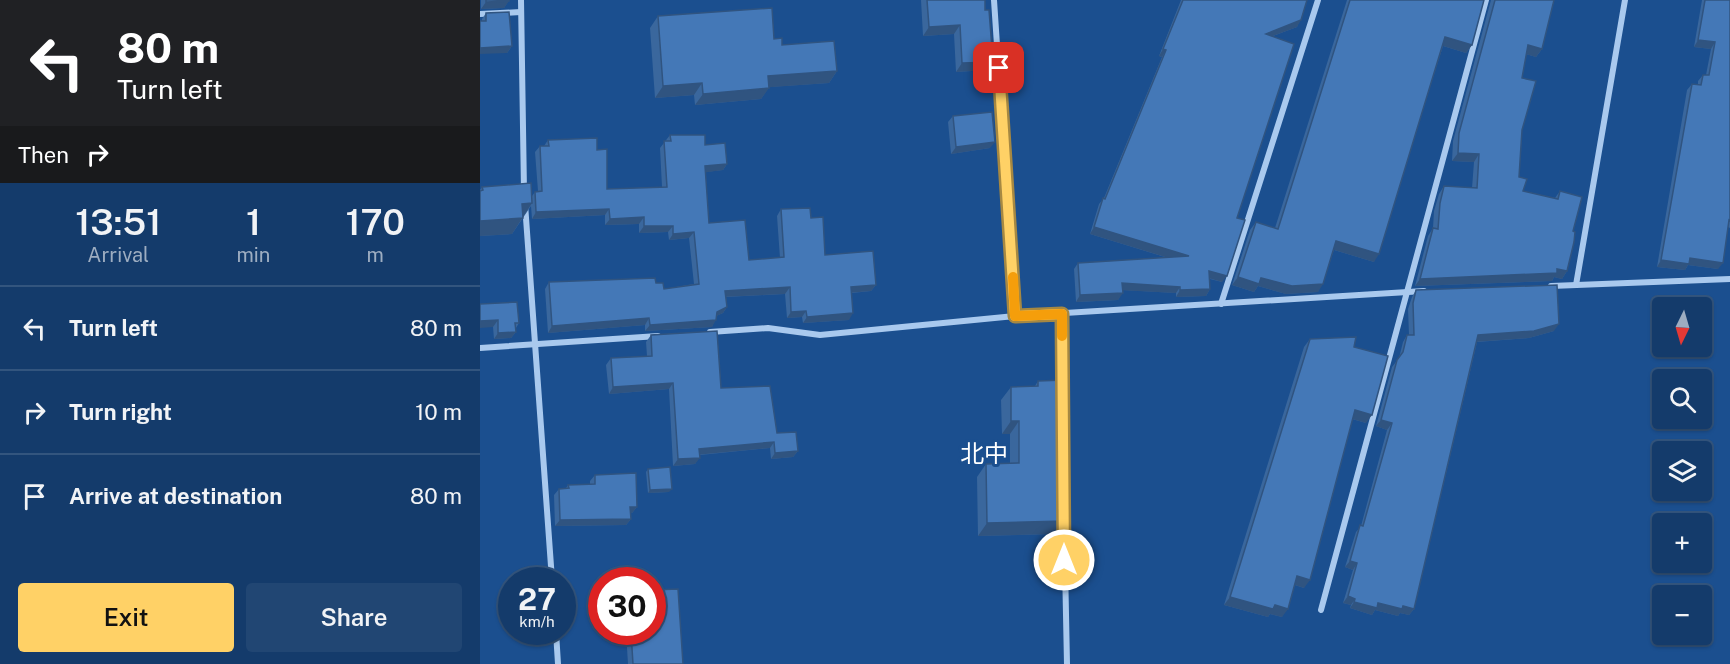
<!DOCTYPE html>
<html lang="en">
<head>
<meta charset="utf-8">
<style>
	:root { --surface:#143b6b; --page:#214673; --text:#f1f3f6; --muted:#9dadc1; --line:#33557e; --accent:#ffd166 }
	body { margin:0; font-family:"Public Sans","Noto Sans JP",sans-serif; background:var(--page); color:var(--text); height:100vh; display:flex; flex-direction:column; font-size:22px; white-space:nowrap }
	* { box-sizing:border-box; margin:0 }
	p { font-size:20px; color:var(--muted) }
	.icon { flex:none; width:33px; height:33px; fill:none; stroke:currentColor; stroke-width:2; stroke-linecap:round; stroke-linejoin:round }
	.map { position:relative; flex:1; overflow:hidden }
	.side { display:flex; flex-direction:column; background:var(--surface); width:480px }
	.side>* { flex:none }
	.guide { background:#202124; color:#fff; overflow:hidden }
	.needle { width:39px; rotate:185deg }
	.fabs { position:absolute; left:1172px; top:297px; display:grid; gap:12px }
	.fabs a { display:grid; place-items:center; width:60px; height:60px; border-radius:6px; background:var(--surface); box-shadow:0 2px 4px #0004,0 0 0 2px var(--line); font-size:30px }
	.speed { position:absolute; left:18px; top:567px; display:flex; gap:12px; font-size:30px; font-weight:700; text-align:center }
	.speed>* { display:grid; place-content:center; width:78px; height:78px; border-radius:50%; background:var(--surface); box-shadow:0 2px 4px #0004,0 0 0 2px var(--line); line-height:1 }
	.speed small { font-size:15px; font-weight:400 }
	.speed .limit { border:9px solid #d22; background:#fff; color:#111 }
	.pin { position:absolute; display:grid; place-items:center; width:51px; height:51px; color:#fff; margin:-26px; border-radius:12px; box-shadow:0 3px 9px #0006 }
	.me { position:absolute; width:66px; margin:-33px; rotate:0deg; stroke-linejoin:round; filter:drop-shadow(0 0 4px #0008) }
	.turn { display:flex; align-items:center; gap:21px; height:126px; padding:0 18px; font-size:27px }
	.turn .icon { width:78px; height:78px; stroke-width:2.5 }
	.turn b { display:block; font-size:42px; line-height:51px }
	.then { display:flex; align-items:center; height:57px; padding:0 18px; background:#0003; gap:12px; font-size:22px }
	.eta { display:flex; justify-content:space-evenly; align-items:center; height:102px; text-align:center }
	.eta b { font-size:36px; font-weight:600; line-height:42px }
	.button { display:flex; gap:12px; margin-top:auto; padding:12px 18px }
	.button a { flex:1; height:69px; border-radius:6px; background:var(--accent); color:#111; font-size:24px; font-weight:600; line-height:69px; text-align:center }
	.button a+a { background:var(--page); color:var(--text) }
	ul { padding:0; list-style:none }
	li { display:flex; align-items:center; gap:18px; height:84px; padding:0 18px; border-top:2px solid var(--line) }
	li div { flex:1 }
	li b { display:block; font-size:22px }
	li em { font-style:normal }
	main { display:flex; flex:1; min-height:0 }
	.map>svg:first-child { display:block }
</style>
</head>
<body>
<main>
<section class="side">
<div class="guide">
<div class="turn"><svg class="icon" aria-label="left" viewBox="0 0 24 24"><path d="M17 20v-9H6M10 6l-5 5 5 5"/></svg><div><b>80 m</b>Turn left</div></div>
<div class="then">Then<svg class="icon" aria-label="right" viewBox="0 0 24 24"><path d="M7 20v-9h11M14 6l5 5-5 5"/></svg></div>
</div>
<div class="eta">
<div><b>13:51</b><p>Arrival</p></div>
<div><b>1</b><p>min</p></div>
<div><b>170</b><p>m</p></div>
</div>
<ul>
<li><svg class="icon" aria-label="left" viewBox="0 0 24 24"><path d="M17 20v-9H6M10 6l-5 5 5 5"/></svg><div><b>Turn left</b></div><em>80 m</em></li>
<li><svg class="icon" aria-label="right" viewBox="0 0 24 24"><path d="M7 20v-9h11M14 6l5 5-5 5"/></svg><div><b>Turn right</b></div><em>10 m</em></li>
<li><svg class="icon" aria-label="arrive" viewBox="0 0 24 24"><path d="M6 21V4h12l-3 4 3 4H6"/></svg><div><b>Arrive at destination</b></div><em>80 m</em></li>
</ul>
<div class="button"><a>Exit</a><a>Share</a></div>
</section>
<div class="map">
<svg width="1250" height="664" viewBox="0 0 1250 664">
	<rect width="100%" height="100%" fill="#1b4f8f"/>
	<g fill="none" stroke-linecap="round" stroke-linejoin="round">
		<g stroke="#a9c9ee" stroke-width="6">
			<path d="M41,0L44,191"/>
			<path d="M514,0L535,316"/>
			<path d="M0,14L41,12"/>
			<path d="M45,204L72,580"/>
			<path d="M1096,285L1145,0"/>
			<path d="M1071,286L1250,279"/>
			<path d="M741,304L838,0"/>
			<path d="M582,314L583,388"/>
			<path d="M230,332L288,328L340,335L535,316L944,291"/>
			<path d="M0,348L178,336"/>
			<path d="M583,443V487"/>
			<path d="M584,515L587,664"/>
			<path d="M841,610L1006,0"/>
			<path d="M76,632L78,664"/>
		</g>
	</g>
	<g fill="#3a679d">
		<path d="M1,0H29L24,8L1,9Z"/>
		<path d="M441,0H505L507,70L476,72L474,34L443,36Z"/>
		<path d="M701,0H827L817,27L793,36L757,218L742,282L730,279V289L726,296L696,297V293L643,290L638,300L596,302L594,269L598,263L688,258L610,234L619,204L624,198L682,57L679,56Z"/>
		<path d="M867,0H1004L992,45L986,53L963,46L894,262L854,250L838,292L806,294L778,286L774,292L752,285L770,230L776,222L795,228Z"/>
		<path d="M1011,0H1074L1062,49L1056,57L1046,54L1042,78V130L1039,177L1043,191L1075,198L1080,191L1093,231L1087,271L1082,279L1074,277L1072,281L935,286L948,236L953,228L954,211L959,194L964,186L992,188L994,162L972,161L973,141Z"/>
		<path d="M1222,0H1250V228L1248,227L1238,269L1208,265L1205,270L1177,267L1207,90L1212,84L1218,85V81L1223,75H1226L1231,49L1214,47Z"/>
		<path d="M6,13L32,46L27,53L2,21V19Z"/>
		<path d="M178,16L294,39L302,45L357,71L349,83L289,87L281,99L215,105L214,95L175,98L170,28Z"/>
		<path d="M473,116L510,148L471,154L468,122Z"/>
		<path d="M190,135L225,145L247,164L243,170L225,172L229,223L269,260L300,258L297,216L301,209L331,218L345,255L396,285L391,291L372,293L369,320L323,323L322,317L307,318L305,294L246,297L247,307L243,313L236,316L232,327L165,331V325L68,333L65,289L69,282L176,283L184,289L214,284L209,238L189,240L188,232L159,233V224L125,225V215L52,219L51,206L32,234L0,236V190L2,187L52,196L55,192L58,191L55,152L60,146H64L68,140L117,150L127,189L182,187L180,148Z"/>
		<path d="M936,290L1074,331L1049,338L997,342L934,609L929,615L920,613L918,616L895,610L892,615L870,608L871,605L863,603L873,570L865,567L876,532L881,526L907,430L896,426L912,367L919,358L923,342L927,335H929L928,309L932,297Z"/>
		<path d="M0,304L39,323L36,328V332L31,338L14,339L13,327Z"/>
		<path d="M171,335L241,388L318,451L313,457L291,459L290,448L220,455L215,464L193,466L189,389L129,394L126,365L131,358L167,356L166,342Z"/>
		<path d="M830,339L874,347L886,423L872,419L824,588L815,585L802,617L790,614L788,617L744,605L824,347Z"/>
		<path d="M558,381L581,454V481L588,497L584,503L575,534L498,536L497,477L506,464L530,463V434H522L521,400L531,387L555,386Z"/>
		<path d="M168,469L189,492L168,493L166,472Z"/>
		<path d="M115,475L157,507L152,513H150L151,519L146,525L75,526L74,495L79,489L86,488L88,485L110,484V481Z"/>
		<path d="M146,632H172L203,664H148Z"/>
	</g>
	<g fill="#305480">
		<path d="M29,1L24,8L1,9L6,2Z"/>
		<path d="M821,20L817,27L782,40L786,34Z"/>
		<path d="M480,25L474,34L443,36L449,27Z"/>
		<path d="M965,37L992,45L986,53L960,45Z"/>
		<path d="M1218,40L1235,42L1231,49L1214,47Z"/>
		<path d="M1048,45L1062,49L1056,57L1042,53Z"/>
		<path d="M32,46L27,53L0,54V48Z"/>
		<path d="M683,49L686,50L682,57L679,56Z"/>
		<path d="M513,62L507,70L476,72L482,63Z"/>
		<path d="M357,71L349,83L280,88L288,76Z"/>
		<path d="M222,83L214,95L175,98L183,86Z"/>
		<path d="M289,88L281,99L215,105L223,94Z"/>
		<path d="M515,142L510,148L471,154L476,147Z"/>
		<path d="M978,153L999,154L994,162L972,161Z"/>
		<path d="M247,164L243,170L221,173L225,166Z"/>
		<path d="M52,203L32,234L0,236V221L42,204Z"/>
		<path d="M129,209L125,215L52,219L56,212Z"/>
		<path d="M164,217L159,224L125,225L130,219Z"/>
		<path d="M164,226H193L188,232L159,233Z"/>
		<path d="M614,227L709,256L705,263L610,234Z"/>
		<path d="M214,232L209,238L189,240L193,234Z"/>
		<path d="M856,241L899,254L894,262L851,249Z"/>
		<path d="M1210,258L1243,263L1238,269L1208,265L1205,270L1177,267L1181,260Z"/>
		<path d="M1077,269L1087,271L1082,279L1074,277L1072,281L935,286L940,279Z"/>
		<path d="M729,271L747,276L742,282L725,277Z"/>
		<path d="M758,277L781,278L843,284L838,292L806,294L778,286L774,292L752,285Z"/>
		<path d="M642,283L700,287L696,293L638,290Z"/>
		<path d="M396,285L391,291L367,293L371,287Z"/>
		<path d="M310,287L305,294L240,297L245,291Z"/>
		<path d="M730,289L726,296L696,297L700,290Z"/>
		<path d="M643,293L638,300L596,302L600,295Z"/>
		<path d="M247,307L243,313L232,318L237,312Z"/>
		<path d="M326,311L322,317L307,318L311,312Z"/>
		<path d="M373,313L369,320L323,323L327,317Z"/>
		<path d="M169,318L165,325L68,333L72,326Z"/>
		<path d="M18,320L13,327L0,328V321Z"/>
		<path d="M236,320L232,327L165,331L170,325Z"/>
		<path d="M1079,324L1074,331L1049,338L993,342L998,335Z"/>
		<path d="M36,332L31,338L14,339L18,333Z"/>
		<path d="M193,383L189,389L129,394L133,387Z"/>
		<path d="M875,410L892,415L886,423L869,418Z"/>
		<path d="M901,420L912,423L907,430L896,426Z"/>
		<path d="M531,421H539L530,434H522Z"/>
		<path d="M294,442L290,448L215,455L219,449Z"/>
		<path d="M581,447H587L577,460Z"/>
		<path d="M318,451L313,457L291,459L295,453Z"/>
		<path d="M220,458L215,464L193,466L198,459Z"/>
		<path d="M192,489L189,492L168,493L170,490Z"/>
		<path d="M150,507H157L152,513H146Z"/>
		<path d="M151,519L146,525L75,526L80,520Z"/>
		<path d="M584,521L575,534L498,536L507,523Z"/>
		<path d="M870,561L877,563L873,570L865,567Z"/>
		<path d="M817,576L830,580L824,588L812,584Z"/>
		<path d="M868,596L875,599L871,605L863,603Z"/>
		<path d="M750,597L795,605L808,609L802,617L790,614L788,617L744,605Z"/>
		<path d="M874,602L898,603L923,606L934,609L929,615L920,613L918,616L895,610L892,615L870,608Z"/>
	</g>
	<g fill="#4478b7" stroke="#305480" stroke-width="1.5">
		<path d="M6,0H29V1L6,2Z"/>
		<path d="M447,0H505V10H509L513,62L482,63L480,25L449,27Z"/>
		<path d="M703,0H827L821,20L786,34L814,44L757,218L765,220L747,276L729,271L730,289L700,290V287L642,283L643,293L600,295L598,263L709,256L614,227L623,198L625,199L686,50L683,49Z"/>
		<path d="M870,0H1004L992,45L965,37L899,254L856,241L843,284L812,286L781,278L779,284L758,277L776,222L798,229Z"/>
		<path d="M1015,0H1074L1062,49L1048,45L1042,78L1056,81L1042,130L1039,177L1047,179L1043,191L1078,199L1080,191L1102,197L1093,231L1095,232L1094,242L1087,271L1077,269V273L940,279L953,228L958,229L960,203L964,186L997,188L999,154L978,153L979,133Z"/>
		<path d="M1225,0H1250V221L1249,220L1243,263L1210,258L1209,264L1181,260L1212,84L1221,85L1223,75H1229L1235,42L1218,40Z"/>
		<path d="M292,8L294,39L302,38V45L354,41L357,71L288,76L289,88L223,94L222,83L183,86L178,16Z"/>
		<path d="M29,12L32,46L0,48V21H6V13Z"/>
		<path d="M512,112L515,142L476,147L473,116Z"/>
		<path d="M190,135H225V145L245,143L247,164L225,166L229,223L265,220L269,260L304,257L301,209L330,208L331,218L343,217L345,255L393,251L396,285L371,287L373,313L327,317L326,311L311,312L310,287L245,291L247,307L237,312L236,320L170,325L169,318L72,326L69,282L175,278L176,283H183L184,289L219,284L214,232L193,234V226H164V217L130,219L129,209L56,212L55,192L62,191L60,146H69L68,140L117,138V150L127,149V189L187,187L184,141H191Z"/>
		<path d="M51,183L52,203L42,204L43,218L0,221V191L3,190L2,187Z"/>
		<path d="M1077,285L1079,324L1054,331L998,335L934,609L923,606L922,609L898,603L897,608L874,602L875,599L868,596L877,563L870,561L880,525L883,526L912,423L901,420L917,360L923,352L927,335H934L933,303L936,290Z"/>
		<path d="M37,302L39,323H35L36,332L18,333V320L0,321V304Z"/>
		<path d="M237,331L241,388L290,386L297,433L316,432L318,451L295,453L294,442L219,449L220,458L198,459L193,383L133,387L131,358L172,356L171,335Z"/>
		<path d="M876,337L874,347L908,356L892,415L875,410L830,580L817,576L808,609L795,605L793,609L750,597L830,339Z"/>
		<path d="M585,380L587,447H581V481H587L588,497H584V521L507,523L506,464L539,463V421H531V387L558,386V381Z"/>
		<path d="M190,467L192,489L170,490L168,469Z"/>
		<path d="M156,473L157,507H150L151,519L80,520L79,489L89,488L88,485L115,484V475Z"/>
		<path d="M198,589L203,664H153L151,632H172V590Z"/>
	</g>
	<g fill="none" stroke-linecap="round" stroke-linejoin="round">
		<defs>
			<path id="route" d="M519,68L535,316L582,314L584,560"/>
		</defs>
		<use href="#route" stroke="#a68842" stroke-width="15"/>
		<use href="#route" stroke="#ffd166" stroke-width="10"/>
		<path stroke="#f59e0b" stroke-width="10" d="M533,277L535,316L582,314V336"/>
	</g>
	<g text-anchor="middle" stroke-width="6" stroke-linejoin="round" paint-order="stroke">
		<g font-size="24" fill="#fff" stroke="#1b4f8f">
			<text x="504" y="462">北中</text>
		</g>
	</g>
</svg>
<div class="fabs">
<a><svg class="needle" viewBox="-14 -14 28 28"><path d="M0-13l5 13h-10z" fill="#e53935"/><path d="M0 13l5-13h-10z" fill="#9dadc1"/></svg></a>
<a><svg class="icon" aria-label="search" viewBox="0 0 24 24"><circle cx="10" cy="10" r="6"/><path d="M15 15l6 6"/></svg></a>
<a><svg class="icon" aria-label="layers" viewBox="0 0 24 24"><path d="M12 4l9 5-9 5-9-5zM3 14l9 5 9-5"/></svg></a>
<a>+</a>
<a>−</a>
</div>
<div class="speed"><div>27<small>km/h</small></div><div class="limit">30</div></div>
<div class="pin" style="left:519px;top:68px;background:#d93025"><svg class="icon" aria-label="arrive" viewBox="0 0 24 24"><path d="M6 21V4h12l-3 4 3 4H6"/></svg></div>
<svg class="me" style="left:584px;top:560px" viewBox="-20 -20 40 40"><circle r="17" fill="#ffd166" stroke="#fff" stroke-width="3"/><path d="M0-11L8 9 0 5-8 9z" fill="#fff"/></svg>
</div>
</main>
</body>
</html>
